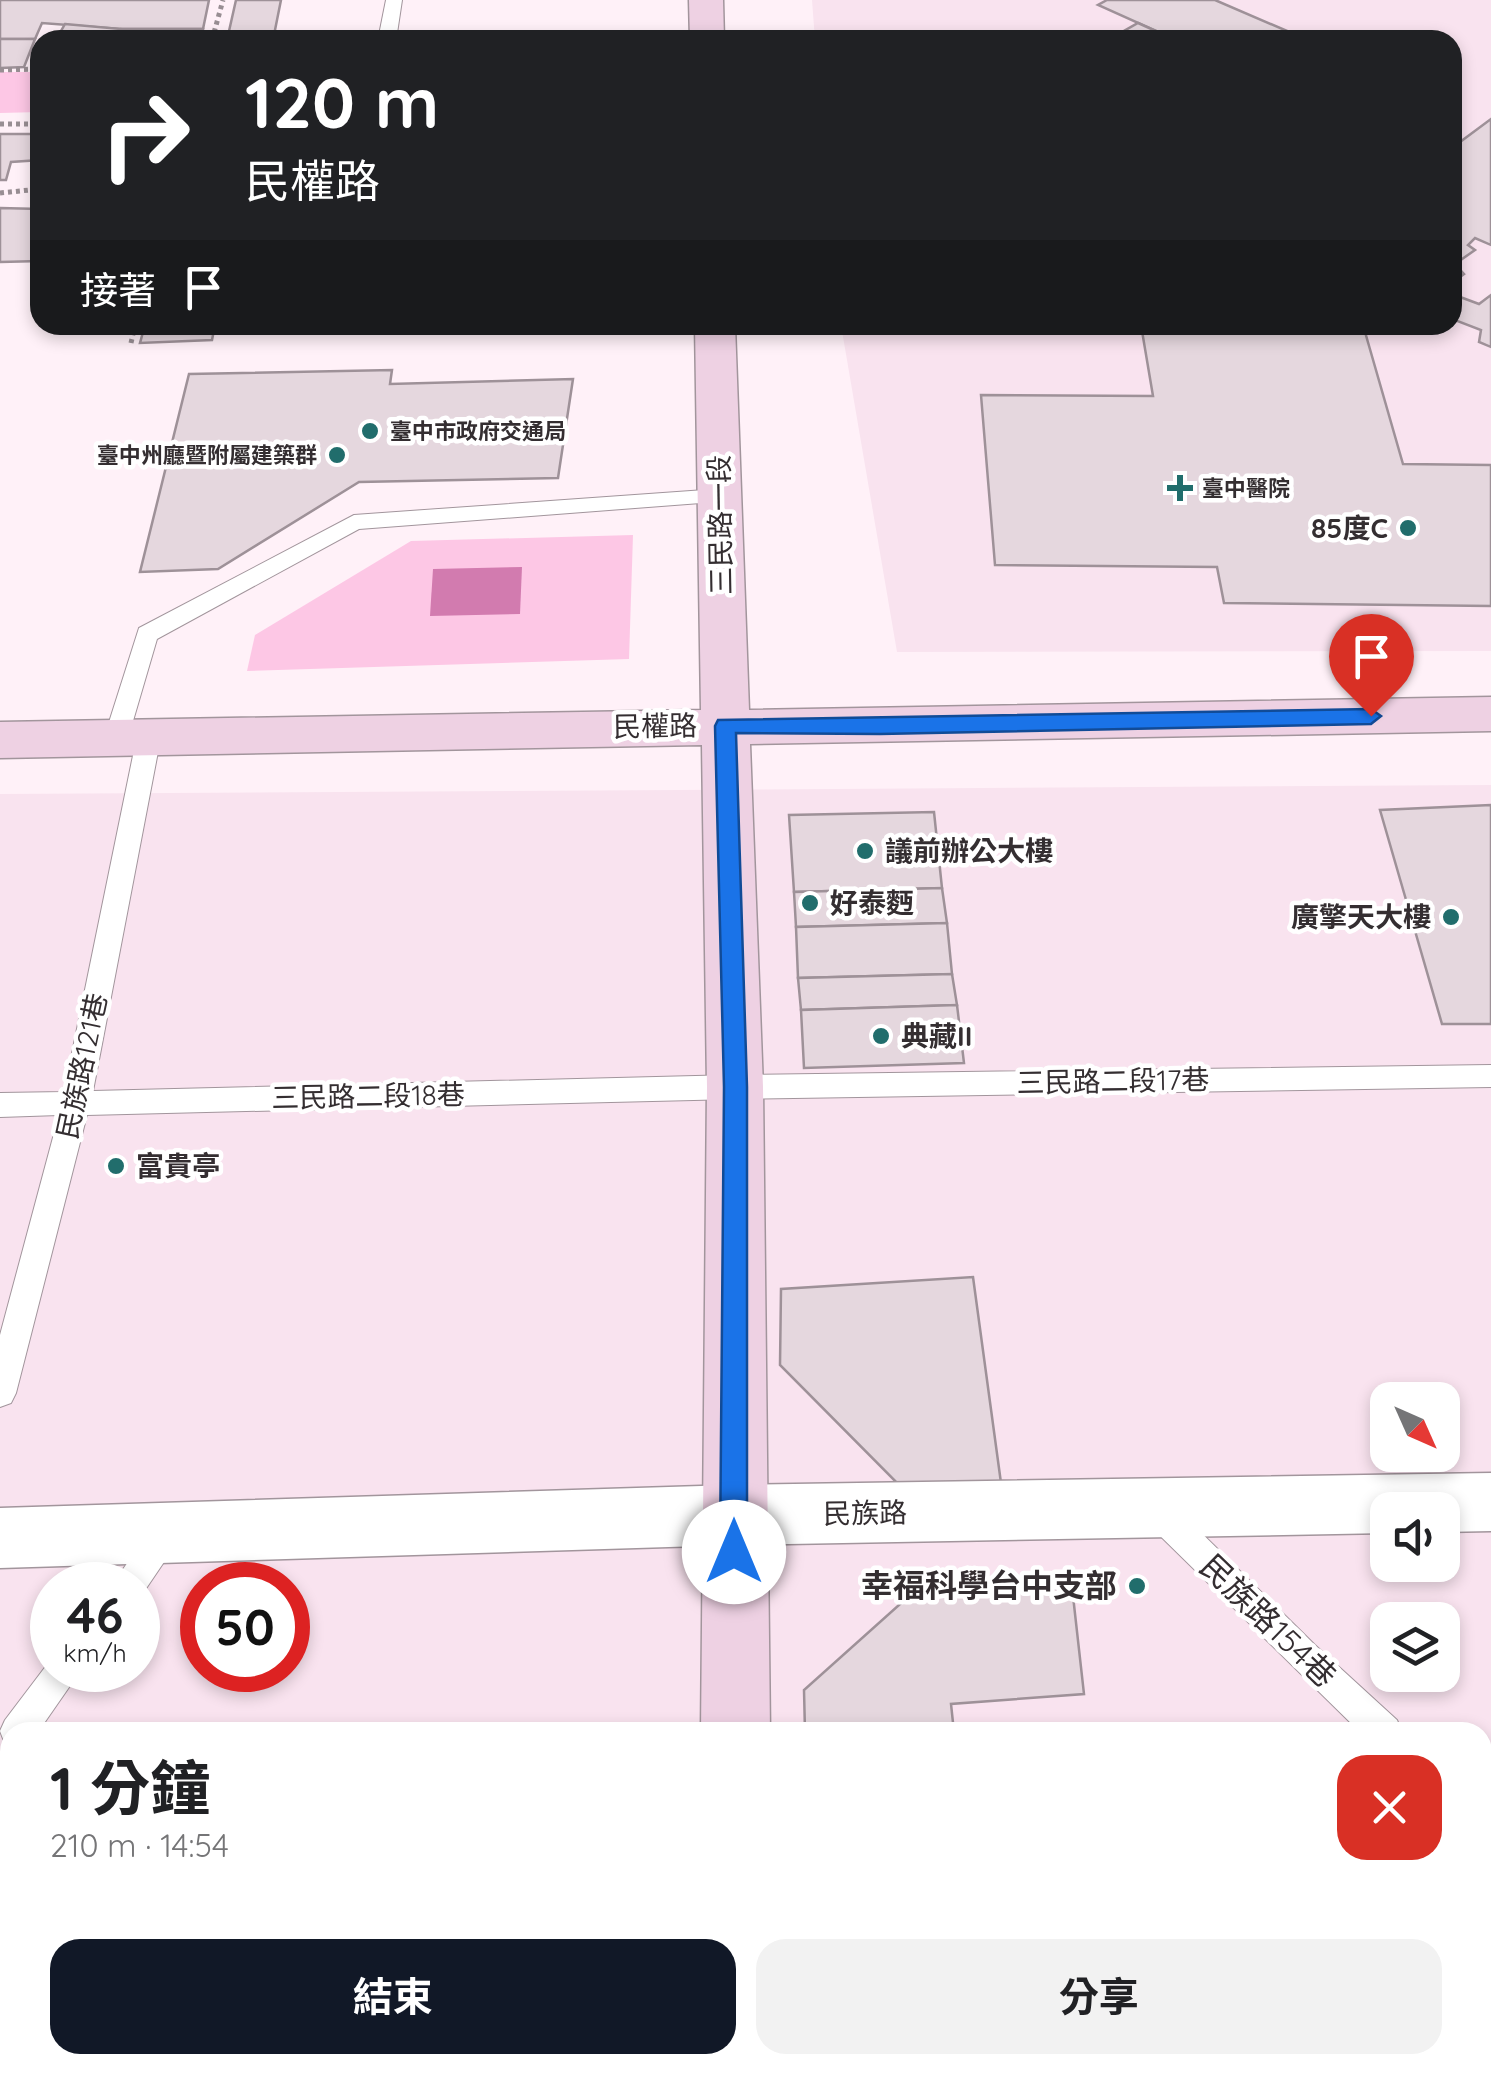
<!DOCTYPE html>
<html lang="zh-TW">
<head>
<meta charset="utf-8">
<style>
	:root { --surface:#fff; --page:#f2f2f2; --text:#202124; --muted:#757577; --accent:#111827 }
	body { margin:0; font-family:Quicksand,"Noto Sans TC",sans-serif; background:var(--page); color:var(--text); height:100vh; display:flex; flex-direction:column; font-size:38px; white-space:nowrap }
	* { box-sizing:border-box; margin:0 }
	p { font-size:32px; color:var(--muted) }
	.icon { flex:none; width:55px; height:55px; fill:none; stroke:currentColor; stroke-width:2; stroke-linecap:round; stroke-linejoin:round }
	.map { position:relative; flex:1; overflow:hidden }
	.sheet { position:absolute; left:0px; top:1722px; width:1492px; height:352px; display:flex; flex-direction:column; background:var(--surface); border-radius:30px 30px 0 0; box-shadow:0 5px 15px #0003 }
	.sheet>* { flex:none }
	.hud { position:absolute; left:30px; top:30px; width:1432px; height:305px; border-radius:30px; box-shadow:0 5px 15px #0003; background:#202124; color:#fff; overflow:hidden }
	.needle { width:65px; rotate:135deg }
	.controls { position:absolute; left:1370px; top:1382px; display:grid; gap:20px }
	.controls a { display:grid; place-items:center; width:90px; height:90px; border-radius:20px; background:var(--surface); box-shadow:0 5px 15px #0003; font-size:50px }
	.speed { position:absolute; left:30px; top:1562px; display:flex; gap:20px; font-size:50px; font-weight:700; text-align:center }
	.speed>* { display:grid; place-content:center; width:130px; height:130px; border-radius:50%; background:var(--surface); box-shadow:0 5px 15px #0003; line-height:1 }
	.speed small { font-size:25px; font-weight:400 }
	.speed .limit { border:15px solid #d22; background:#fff; color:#111 }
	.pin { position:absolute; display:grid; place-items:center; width:85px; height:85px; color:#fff; margin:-102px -42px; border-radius:50% 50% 50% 0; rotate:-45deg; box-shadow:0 0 10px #0007 }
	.pin .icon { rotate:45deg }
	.me { position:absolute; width:110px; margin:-55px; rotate:0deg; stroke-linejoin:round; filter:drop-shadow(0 0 8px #0008) }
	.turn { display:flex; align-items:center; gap:35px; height:210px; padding:0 50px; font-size:45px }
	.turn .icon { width:130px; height:130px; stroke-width:2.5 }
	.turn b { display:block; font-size:70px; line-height:85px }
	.then { display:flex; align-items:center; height:95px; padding:0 50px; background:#0003; gap:20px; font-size:38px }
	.round { display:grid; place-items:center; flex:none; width:105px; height:105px; border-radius:30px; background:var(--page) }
	.overview { display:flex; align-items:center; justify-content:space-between; height:170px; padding:0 50px }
	h1 { font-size:60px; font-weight:700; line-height:75px }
	.button { display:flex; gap:20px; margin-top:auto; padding:20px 50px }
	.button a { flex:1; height:115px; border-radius:30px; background:var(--accent); color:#fff; font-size:40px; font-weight:700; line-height:115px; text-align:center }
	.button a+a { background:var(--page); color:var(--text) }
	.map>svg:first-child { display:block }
</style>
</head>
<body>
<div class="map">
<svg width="1491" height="2074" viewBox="0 0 1491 2074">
	<rect width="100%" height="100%" fill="#fff1f8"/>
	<g fill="#f9e3ef" fill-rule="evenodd">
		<path d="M812,0H1491V651L897,652L841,325H1452V40H815Z"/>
		<path d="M1491,785V2074H0V794ZM1388,1400H1442V1455H1388ZM1388,1510H1442V1565H1388ZM52,1585H138V1670H52ZM202,1585H288V1670H202ZM1388,1620H1442V1675H1388ZM10,1732H1482V2065H10Z"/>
	</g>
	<g fill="#fdc7e5">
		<path d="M0,72H40V112L0,113Z"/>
		<path d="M633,535L629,659L247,671L255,635L411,541Z"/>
	</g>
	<path fill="#d27baf" d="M522,567L520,614L430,616L433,569Z"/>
	<g fill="#e5d7de" stroke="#9e9198" stroke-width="2.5">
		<path d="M0,0H209L203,29H121L42,23L35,39H0Z"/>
		<path d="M236,0H281L273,40H227Z"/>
		<path d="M1107,0H1215L1308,40H1176L1098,5Z"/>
		<path d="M1138,23L1176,40H1108Z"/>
		<path d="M65,24L121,29L117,40H90L61,31Z"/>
		<path d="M121,29H203L200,40H117Z"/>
		<path d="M0,39H35L24,67L0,68Z"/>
		<path d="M1491,119V245L1475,238L1468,245L1475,250L1455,264L1464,274L1452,283V148Z"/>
		<path d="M0,134H40V160L11,162L6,180H0Z"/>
		<path d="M0,208L40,209V261L0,262Z"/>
		<path d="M1452,294L1479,304L1491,295V347L1479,342L1481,330L1452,319Z"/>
		<path d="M145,325H215L212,340L140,343Z"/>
		<path d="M1141,325H1363L1403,464L1491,465V606L1224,603L1217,567L995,565L981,395L1153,396Z"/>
		<path d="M392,370L390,384L573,379L558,478L359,482L218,569L140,572L189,374Z"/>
		<path d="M1491,805V1024H1442L1380,810Z"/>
		<path d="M934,812L942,888L794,892L789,815Z"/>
		<path d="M942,888L947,923L796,927L794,892Z"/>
		<path d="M947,923L952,974L798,978L796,927Z"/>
		<path d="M952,974L957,1005L801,1010L798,978Z"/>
		<path d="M957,1005L964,1063L804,1068L801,1010Z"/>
		<path d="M973,1277L1001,1483L906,1492L780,1365L781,1289Z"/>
		<path d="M1071,1578L1084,1694L951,1704L954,1732H805L804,1690L928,1579Z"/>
		<path d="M302,2065H633V2074H268V2070L302,2069Z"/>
	</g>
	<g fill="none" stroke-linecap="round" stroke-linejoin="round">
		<defs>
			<g id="lane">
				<path d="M386,0H402L396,40H378Z"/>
				<path d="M719,489L730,496L727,501L359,529L157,639L128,738L116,747L104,738L139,628L354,515Z"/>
				<path d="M149,727L161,736L93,1091L735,1075L1491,1065V1087L735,1099L87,1115L16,1393L11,1403L0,1407V1335L59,1115L0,1117V1093L64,1092L137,736Z"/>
				<path d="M1158,1497L1169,1501L1315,1645L1397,1720L1402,1732H1360L1147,1523L1142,1512L1147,1501Z"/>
				<path d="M167,1518L179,1523L183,1534L141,1596L138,1598V1585H112L155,1523Z"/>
				<path d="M52,1658V1670H81L38,1732H10V1746L5,1744L0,1731L5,1720Z"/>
				<path d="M1482,1803L1491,1807V1846L1482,1842Z"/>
			</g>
			<path id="street" d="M1491,1473V1531L1442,1532V1510H1388V1533L733,1545L0,1568V1508L733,1485Z"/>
			<g id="secondary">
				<path d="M689,0H723L724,40H690Z"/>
				<path d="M695,325H735L749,710L1491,697V731L750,744L763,1087L770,1732H701L707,1087L702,745L0,758V722L701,710Z"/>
				<path d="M704,2065H780L781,2074H705Z"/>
			</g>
		</defs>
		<use href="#lane" stroke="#a2959c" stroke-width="2"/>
		<use href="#street" stroke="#a2959c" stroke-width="3"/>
		<use href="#secondary" stroke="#a2959c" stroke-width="3"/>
		<g stroke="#988e93" stroke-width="5" stroke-dasharray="4 4" stroke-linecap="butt">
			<path d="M212,40L223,0"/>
			<path d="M0,70L40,69"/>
			<path d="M0,124H40"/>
			<path d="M0,193L40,189"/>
			<path d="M131,343L135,325"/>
		</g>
		<use href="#lane" fill="#fff" fill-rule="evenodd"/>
		<use href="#street" fill="#fff" fill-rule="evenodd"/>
		<use href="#secondary" fill="#eed1e3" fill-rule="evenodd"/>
	</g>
	<path fill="#1a73e8" stroke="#114b97" stroke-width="2.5" d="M1371,709L1381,716L1371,724L880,734L736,733L747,1087V1552L743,1561L734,1565L724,1561L720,1552L724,1087L715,726L718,720Z"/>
	<g fill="#216d6c" stroke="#fff" stroke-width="4">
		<circle cx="370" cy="431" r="10"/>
		<circle cx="337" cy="455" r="10"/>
		<path d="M1175 473h10v10h10v10h-10v10h-10v-10h-10v-10h10z"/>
		<circle cx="1408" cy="528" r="10"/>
		<circle cx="865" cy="851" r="10"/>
		<circle cx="810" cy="903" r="10"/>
		<circle cx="1451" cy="917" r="10"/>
		<circle cx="881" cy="1036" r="10"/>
		<circle cx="116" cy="1166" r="10"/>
		<circle cx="1137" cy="1586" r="10"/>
	</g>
	<g text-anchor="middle" stroke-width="9" stroke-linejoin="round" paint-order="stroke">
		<g font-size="22" font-weight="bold" fill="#342e31" stroke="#fff" text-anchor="start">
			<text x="390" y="439">臺中市政府交通局</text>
			<text x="317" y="463" text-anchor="end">臺中州廳暨附屬建築群</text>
			<text x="1202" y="496">臺中醫院</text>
		</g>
		<g font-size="28" fill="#342e31" stroke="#fff">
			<text transform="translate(720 525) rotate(-91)" y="10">三民路一段</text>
			<text transform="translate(655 726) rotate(-1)" y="10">民權路</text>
			<text transform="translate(82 1066) rotate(-78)" y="10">民族路121巷</text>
			<text transform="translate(1113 1081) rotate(-1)" y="10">三民路二段17巷</text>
			<text transform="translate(368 1096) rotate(-1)" y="10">三民路二段18巷</text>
			<text transform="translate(865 1513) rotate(-1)" y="10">民族路</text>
		</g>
		<g font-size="28" font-weight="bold" fill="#342e31" stroke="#fff" text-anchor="start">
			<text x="1388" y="538" text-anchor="end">85度C</text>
			<text x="885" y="861">議前辦公大樓</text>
			<text x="830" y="913">好泰麪</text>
			<text x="1431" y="927" text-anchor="end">廣擎天大樓</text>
			<text x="901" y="1046">典藏II</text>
			<text x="136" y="1176">富貴亭</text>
		</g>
		<g font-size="32" font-weight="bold" fill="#342e31" stroke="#fff" text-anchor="end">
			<text x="1117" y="1597">幸福科學台中支部</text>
		</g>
		<g font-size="32" fill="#342e31" stroke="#fff">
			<text transform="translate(1268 1621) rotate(44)" y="11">民族路154巷</text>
		</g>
	</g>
</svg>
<div class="controls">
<a><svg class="needle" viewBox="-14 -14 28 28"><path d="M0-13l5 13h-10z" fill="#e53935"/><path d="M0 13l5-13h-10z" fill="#757577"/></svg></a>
<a><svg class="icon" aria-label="sound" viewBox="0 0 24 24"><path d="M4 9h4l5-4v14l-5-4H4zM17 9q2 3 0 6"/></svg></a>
<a><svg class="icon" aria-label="layers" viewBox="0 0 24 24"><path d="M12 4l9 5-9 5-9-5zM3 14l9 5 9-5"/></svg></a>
</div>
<div class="speed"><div>46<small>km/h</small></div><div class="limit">50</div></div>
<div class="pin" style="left:1371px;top:716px;background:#d93025"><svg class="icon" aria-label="arrive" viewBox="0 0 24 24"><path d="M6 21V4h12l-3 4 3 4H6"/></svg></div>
<svg class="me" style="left:734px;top:1552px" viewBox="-20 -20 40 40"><circle r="19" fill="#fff"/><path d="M0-13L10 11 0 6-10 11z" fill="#1a73e8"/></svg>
<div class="hud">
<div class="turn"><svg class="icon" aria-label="right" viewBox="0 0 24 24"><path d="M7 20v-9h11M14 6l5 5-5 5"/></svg><div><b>120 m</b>民權路</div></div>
<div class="then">接著<svg class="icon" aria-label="arrive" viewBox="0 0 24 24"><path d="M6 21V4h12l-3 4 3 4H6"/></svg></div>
</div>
<section class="sheet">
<div class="overview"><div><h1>1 分鐘</h1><p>210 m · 14:54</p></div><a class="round" style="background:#d93025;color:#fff"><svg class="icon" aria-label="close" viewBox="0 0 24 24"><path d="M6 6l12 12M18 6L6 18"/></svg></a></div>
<div class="button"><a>結束</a><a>分享</a></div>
</section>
</div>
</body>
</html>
